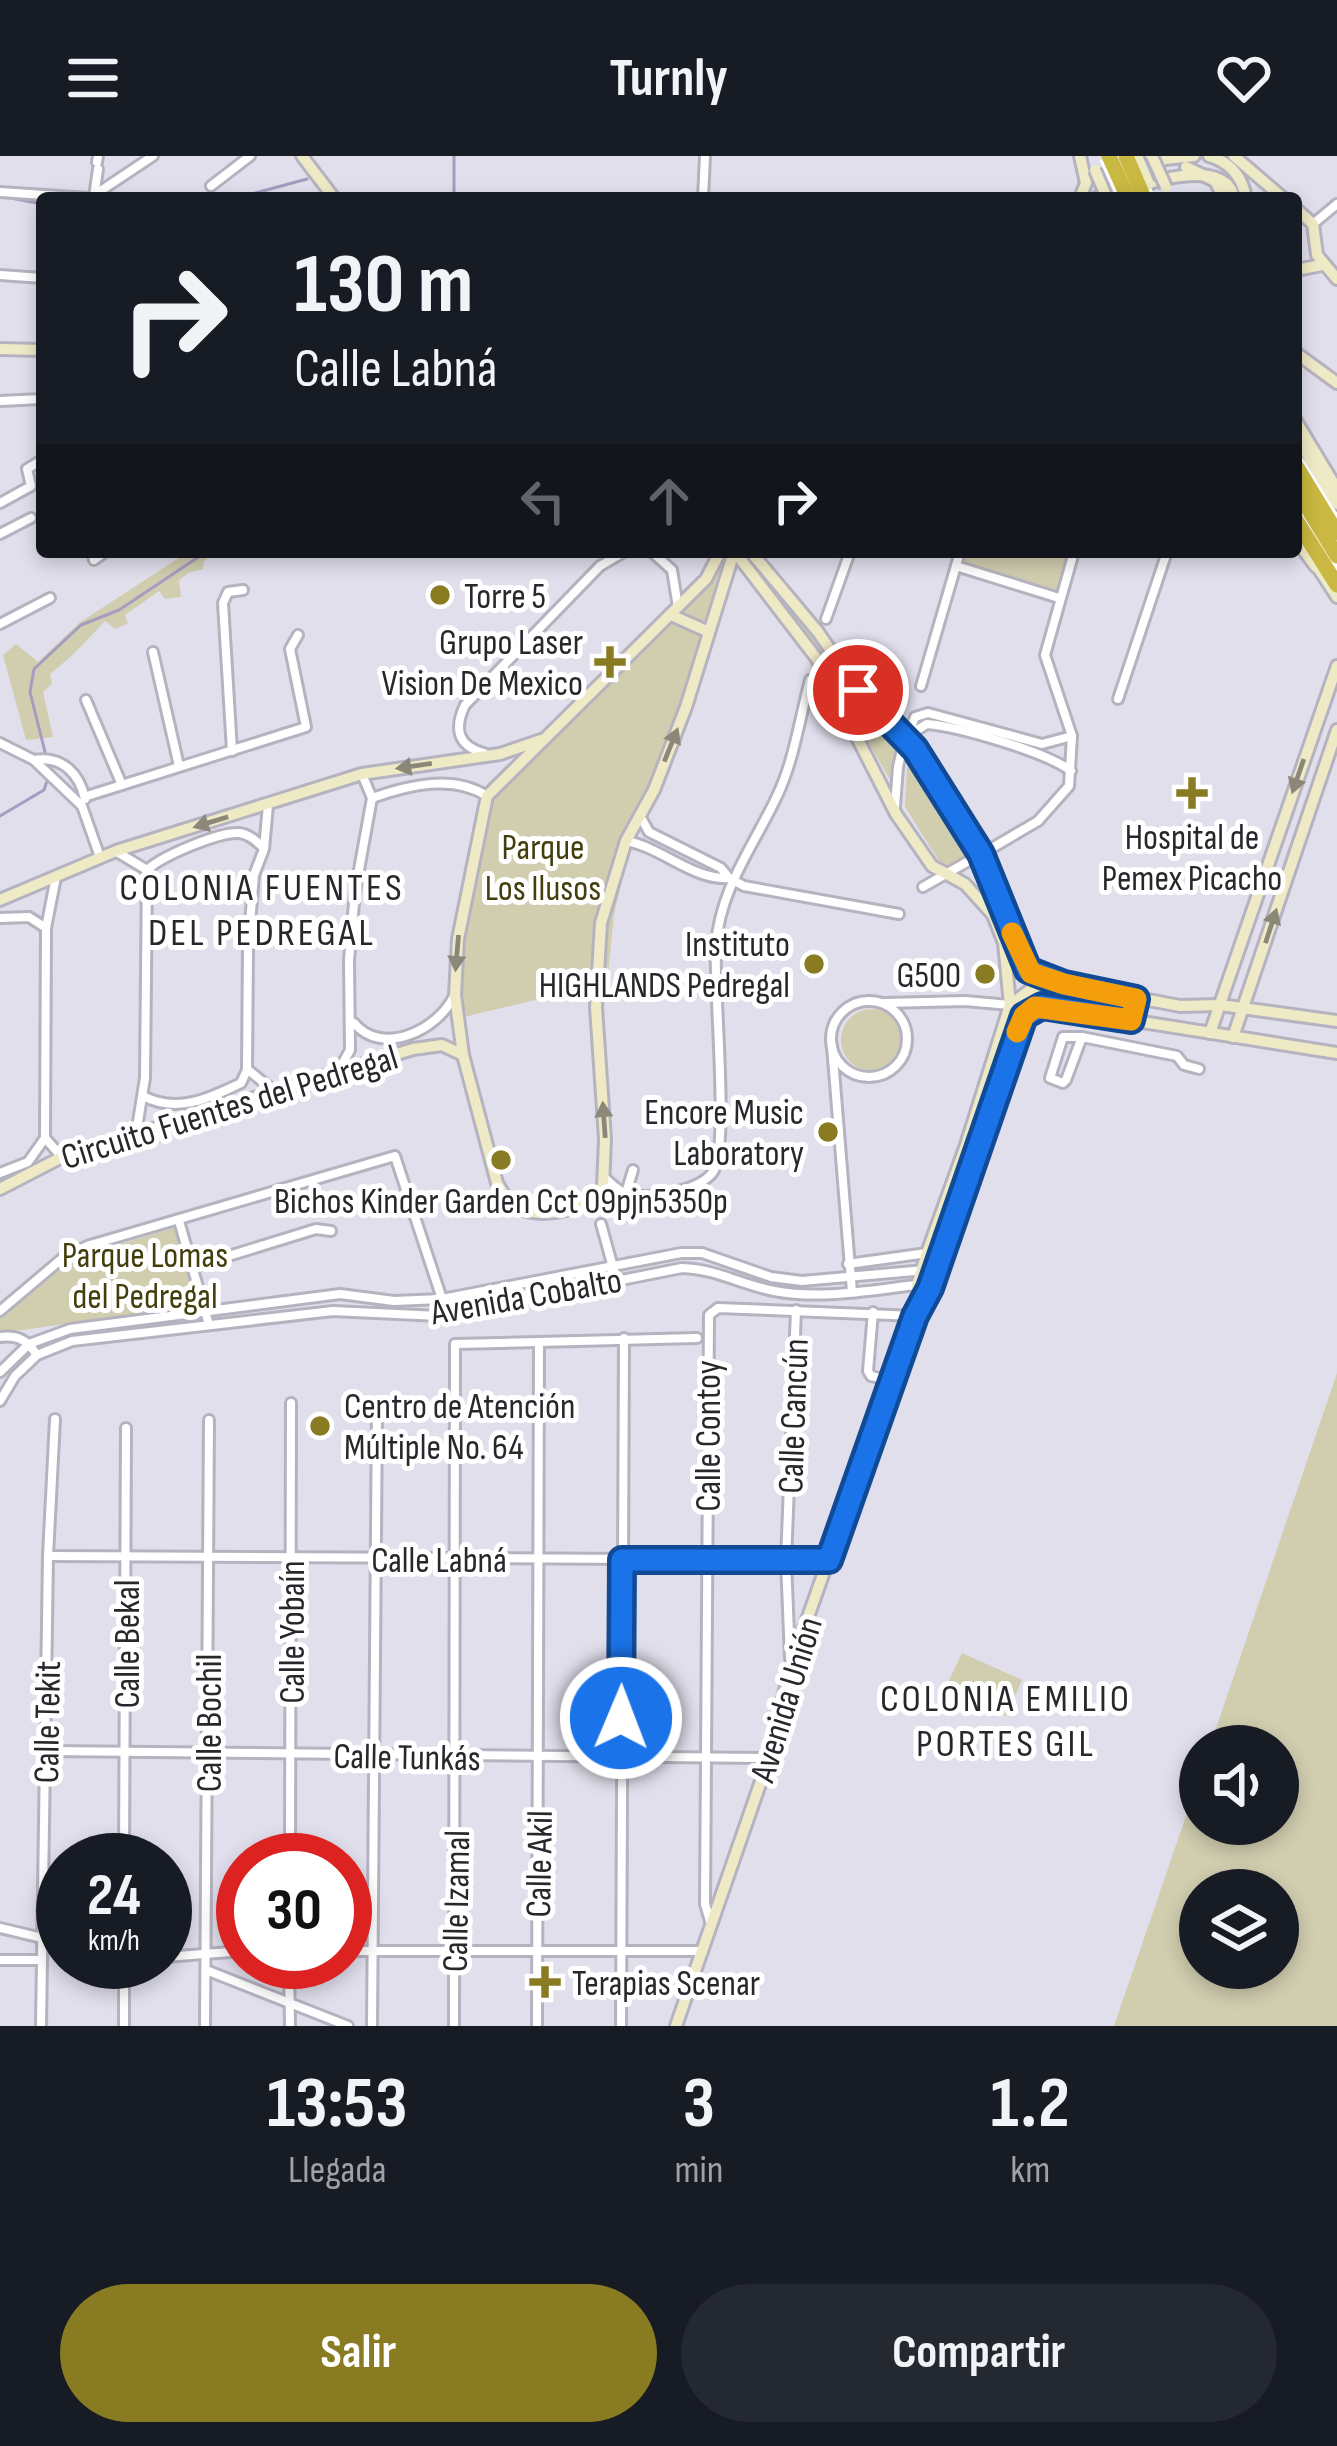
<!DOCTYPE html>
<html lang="es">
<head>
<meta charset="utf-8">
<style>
	:root { --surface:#171b24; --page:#242831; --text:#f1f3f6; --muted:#9ea1a6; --accent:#887b21 }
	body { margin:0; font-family:"Sofia Sans Condensed",sans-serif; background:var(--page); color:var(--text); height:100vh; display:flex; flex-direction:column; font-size:45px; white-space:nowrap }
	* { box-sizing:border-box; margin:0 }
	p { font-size:39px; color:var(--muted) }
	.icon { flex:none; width:66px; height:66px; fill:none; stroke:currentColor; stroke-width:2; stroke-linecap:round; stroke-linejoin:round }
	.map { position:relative; height:1870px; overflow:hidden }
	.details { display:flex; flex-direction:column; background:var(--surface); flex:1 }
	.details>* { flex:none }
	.top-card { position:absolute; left:36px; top:36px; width:1266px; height:366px; border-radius:12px; box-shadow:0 6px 18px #0003; background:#171b24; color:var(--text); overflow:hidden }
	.fabs { position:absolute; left:1179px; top:1569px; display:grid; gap:24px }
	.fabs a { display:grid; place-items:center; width:120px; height:120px; border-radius:50%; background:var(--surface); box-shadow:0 6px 18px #0003; font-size:60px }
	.speed { position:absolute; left:36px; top:1677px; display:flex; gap:24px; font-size:60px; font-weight:700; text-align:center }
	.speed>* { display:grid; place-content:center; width:156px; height:156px; border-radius:50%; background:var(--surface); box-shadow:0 6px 18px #0003; line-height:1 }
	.speed small { font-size:30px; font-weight:400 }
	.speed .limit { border:18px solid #d22; background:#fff; color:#111 }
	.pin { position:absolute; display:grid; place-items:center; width:102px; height:102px; color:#fff; margin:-51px; border:6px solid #fff; border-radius:50%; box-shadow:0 3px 12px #0007 }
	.me { position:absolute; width:132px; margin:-66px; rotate:1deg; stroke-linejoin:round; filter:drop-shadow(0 0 9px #0008) }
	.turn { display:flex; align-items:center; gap:42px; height:252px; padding:0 60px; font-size:54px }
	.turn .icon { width:156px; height:156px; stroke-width:2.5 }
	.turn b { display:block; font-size:84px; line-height:102px }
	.lanes { display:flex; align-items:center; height:114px; padding:0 60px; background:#0003; justify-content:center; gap:60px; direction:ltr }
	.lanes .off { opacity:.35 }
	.eta { display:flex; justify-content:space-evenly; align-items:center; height:204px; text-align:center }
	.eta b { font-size:72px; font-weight:700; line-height:84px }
	.cta { display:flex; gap:24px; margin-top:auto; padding:24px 60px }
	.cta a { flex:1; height:138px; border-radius:72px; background:var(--accent); color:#fff; font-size:48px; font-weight:700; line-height:138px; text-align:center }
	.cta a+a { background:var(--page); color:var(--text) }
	header { display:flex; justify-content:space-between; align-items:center; height:156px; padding:0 60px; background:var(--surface); font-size:54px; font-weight:700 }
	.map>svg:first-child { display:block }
</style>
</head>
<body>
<header><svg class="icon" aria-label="menu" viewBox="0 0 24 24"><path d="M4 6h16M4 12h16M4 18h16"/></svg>Turnly<svg class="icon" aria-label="heart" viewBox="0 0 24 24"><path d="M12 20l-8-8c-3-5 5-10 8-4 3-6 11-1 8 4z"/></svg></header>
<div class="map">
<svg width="1337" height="1870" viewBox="0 0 1337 1870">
	<rect width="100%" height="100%" fill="#e1dfec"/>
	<g fill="#d1cdaf" fill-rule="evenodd">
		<path d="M188,396H215L204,405L203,413L188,417L179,424L181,441L165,443L159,435L125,459L128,467L115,473L105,465C87,484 70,503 50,518L52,528L43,536L53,581L26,584L3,499L16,488L38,506L79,467Z"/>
		<path d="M720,396H734L630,689L614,759L607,827L464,861L458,783L487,640L671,460Z"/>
		<path d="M742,396H747L900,581L892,627L819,502Z"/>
		<path d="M963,396H1071L1058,438L960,407Z"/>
		<path d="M908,589L979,695L949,712L939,705L905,651Z"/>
		<circle cx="872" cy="884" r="31"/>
		<path d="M177,1071L199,1150L0,1177V1161L70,1103Z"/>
		<path d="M1337,1217V1870H1114L1200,1619V1668H1278V1590H1210ZM1200,1734H1278V1812H1200Z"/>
		<path d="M962,1497L1022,1524L1006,1560L945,1533Z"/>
	</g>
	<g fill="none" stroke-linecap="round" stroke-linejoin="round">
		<g stroke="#a59dc1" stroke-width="3">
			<path d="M454,0V42"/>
			<path d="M0,40L42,48"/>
			<path d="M237,42L307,23"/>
			<path d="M49,612L30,536L34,513L81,469L119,454L206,396"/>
			<path d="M0,660L44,634L48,622"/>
		</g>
		<defs>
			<g id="street">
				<path d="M97,6L98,0"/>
				<path d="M211,30L250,0"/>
				<path d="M0,36L89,42"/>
				<path d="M94,41L98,13"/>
				<path d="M90,42L153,0"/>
				<path d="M703,42L705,0"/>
				<path d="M1313,68L1337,48"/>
				<path d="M0,119L42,122"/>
				<path d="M0,245L42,243"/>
				<path d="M0,347L31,330L27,313L42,304"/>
				<path d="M0,378L31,362"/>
				<path d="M92,396L94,404L105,396"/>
				<path d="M652,396L672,414L678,451"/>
				<path d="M956,410L1059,442"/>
				<path d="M826,463L850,396"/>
				<path d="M0,468L50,442"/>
				<path d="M153,496L179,610"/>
				<path d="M921,530L960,396"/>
				<path d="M1118,543L1167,396"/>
				<path d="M86,544L122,629"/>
				<path d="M909,576L915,561L928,557L1042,588L1072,580"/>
				<path d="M0,587L34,604L82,650L100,701"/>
				<path d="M232,595L223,447L228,436L243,434"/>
				<path d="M484,597C457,590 454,572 465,549L600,410L624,396"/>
				<path d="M34,604C63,599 80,619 85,643"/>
				<path d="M87,640L306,571L290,493L298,479"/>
				<path d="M372,642C409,629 453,618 487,640"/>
				<path d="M268,649L264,693L254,719L248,791L247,913L274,935"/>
				<path d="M895,650L898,611L905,581L927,568C960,571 1046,596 1071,615"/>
				<path d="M640,660L649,676L721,712L729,722L744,730L899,758"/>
				<path d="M626,685C661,691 694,725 729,722"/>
				<path d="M992,692L1038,665L1069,630L1072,580L1045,499L1074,396"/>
				<path d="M117,696L147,714"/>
				<path d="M147,714C162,700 218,676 239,677C249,678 256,685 264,692"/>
				<path d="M923,731L981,698"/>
				<path d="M0,762L29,761L46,772"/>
				<circle cx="869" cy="883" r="38"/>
				<path d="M885,847L965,845L1010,849"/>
				<path d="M354,867C382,901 438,874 454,840"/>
				<path d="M1082,881L1066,924L1063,927L1050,922L1063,881H1082L1177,900L1184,909L1199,913"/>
				<path d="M832,890L852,1136"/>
				<path d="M339,914L350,894L349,804L355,736L372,642L362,618"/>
				<path d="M143,940C177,958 210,942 241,927L247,914"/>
				<path d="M136,978L145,922L147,714"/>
				<path d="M45,982L62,1001"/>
				<path d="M0,1017L28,1006L45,982L46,772L56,721"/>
				<path d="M605,1022C612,1028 618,1035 627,1038C649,1044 699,1035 713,1016C730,991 713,831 716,789C720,732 755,688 778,638C794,604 800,561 810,524"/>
				<path d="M626,1037L633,1014"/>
				<path d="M179,1065L209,1169"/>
				<path d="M601,1068L616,1122"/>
				<path d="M848,1108L927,1097"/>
				<path d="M193,1111L316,1073L331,1075"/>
				<path d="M0,1155L65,1100L90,1089L395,1000L442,1143"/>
				<path d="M873,1156L868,1215L871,1220L892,1225"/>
				<path d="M0,1181C18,1179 27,1184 37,1199"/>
				<path d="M0,1216L29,1188L70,1173L340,1138L394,1145L442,1143L681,1097H702L771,1121L802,1125L925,1114"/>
				<path d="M0,1245L15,1220L37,1199L72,1185L333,1155L439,1160L682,1112C716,1113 742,1129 774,1135C821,1144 870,1134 917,1129L930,1132"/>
				<path d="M48,1400L829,1404"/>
				<path d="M790,1502L786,1405L796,1154"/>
				<path d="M46,1595L769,1602"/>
				<path d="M124,1704L126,1272"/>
				<path d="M290,1704L291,1247"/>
				<path d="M710,1765L705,1748L709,1159L718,1152L915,1160"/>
				<path d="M0,1772L63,1787"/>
				<path d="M345,1795H703"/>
				<path d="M165,1801L243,1795"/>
				<path d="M0,1804H40"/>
				<path d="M124,1806V1870"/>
				<path d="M289,1806L290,1870"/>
				<path d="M206,1814L348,1870"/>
				<path d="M41,1870L48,1400L55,1263"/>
				<path d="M205,1870L209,1264"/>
				<path d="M372,1870L377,1252"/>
				<path d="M454,1870L455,1188L697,1182"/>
				<path d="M537,1870L539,1187"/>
				<path d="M621,1870L624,1182"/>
			</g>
			<g id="secondary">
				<path d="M302,0L334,42"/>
				<path d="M1209,0C1230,6 1242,20 1246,42"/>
				<path d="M1234,0L1283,42"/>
				<path d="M1164,3L1194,0"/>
				<path d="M1186,11L1215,25L1224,42"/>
				<path d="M1080,42L1086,27L1080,0"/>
				<path d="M1096,42L1170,0"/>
				<path d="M1114,42C1144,25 1226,0 1234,42"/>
				<path d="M1296,53L1313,68L1317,99L1337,123"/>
				<path d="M1296,114L1322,109"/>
				<path d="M0,193L42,194"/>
				<path d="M1296,197L1337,227"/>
				<path d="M1296,265L1337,333"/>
				<path d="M1296,280L1337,348"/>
				<path d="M1296,384L1316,411"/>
				<path d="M720,396L706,423L487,640L458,783L455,839L463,899L497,1027C502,1035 506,1044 514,1050C539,1065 588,1054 603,1031L605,983L596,851L601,767L626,685L654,634L686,551L734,396"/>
				<path d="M735,396L817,503L896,658L932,710L965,728L993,759L1004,787L1010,849L966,989L927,1097L917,1129L919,1148"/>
				<path d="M751,396L818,476L858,534L915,593L981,698L1031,817L1064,828L1180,850L1220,849L1337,865"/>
				<path d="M1313,404L1337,441"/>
				<path d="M671,459L709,476"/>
				<path d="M0,744L116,695L362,618L500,598L541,584"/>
				<path d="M1010,849L1030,834L1055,829"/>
				<path d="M1210,877L1337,510"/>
				<path d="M1233,881L1337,574"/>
				<path d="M0,1033L62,1001L413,893L442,889L463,899"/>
				<path d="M676,1870L769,1602L791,1509L919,1148L930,1132L1024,860L1042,850L1337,897"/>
			</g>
			<g id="highway">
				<path d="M1296,310L1337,377"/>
				<path d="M1296,333L1337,400"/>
				<path d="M1296,364L1337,429"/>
			</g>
		</defs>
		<use href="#street" stroke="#b6b3c0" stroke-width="14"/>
		<use href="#secondary" stroke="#b6b3c0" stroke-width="16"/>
		<use href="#highway" stroke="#fff" stroke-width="21"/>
		<use href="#street" stroke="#fff" stroke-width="8"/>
		<use href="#secondary" stroke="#efeac6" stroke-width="10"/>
		<use href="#highway" stroke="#c9b841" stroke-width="15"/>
		<defs>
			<g id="secondary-bridge">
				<path d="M1137,0L1149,28"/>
				<path d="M1152,0L1166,31"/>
				<path d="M1095,14L1107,42"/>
			</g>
			<g id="highway-bridge">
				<path d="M1109,0L1128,42"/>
				<path d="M1126,0L1144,42"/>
			</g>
		</defs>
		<use href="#secondary-bridge" stroke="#b6b3c0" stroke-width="16" stroke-linecap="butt"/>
		<use href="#highway-bridge" stroke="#fff" stroke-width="21" stroke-linecap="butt"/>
		<use href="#secondary-bridge" stroke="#efeac6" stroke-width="10"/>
		<use href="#highway-bridge" stroke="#c9b841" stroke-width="15"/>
	</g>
	<defs><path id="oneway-solid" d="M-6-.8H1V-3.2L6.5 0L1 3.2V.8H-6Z" transform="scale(3)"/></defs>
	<g fill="#8c8879">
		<use href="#oneway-solid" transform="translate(671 589) rotate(-68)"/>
		<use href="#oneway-solid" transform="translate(414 610) rotate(172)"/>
		<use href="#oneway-solid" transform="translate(1298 620) rotate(109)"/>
		<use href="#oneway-solid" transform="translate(211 666) rotate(163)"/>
		<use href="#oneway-solid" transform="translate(1271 770) rotate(-72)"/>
		<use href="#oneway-solid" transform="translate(457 797) rotate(95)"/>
		<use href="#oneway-solid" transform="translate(604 964) rotate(-94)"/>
	</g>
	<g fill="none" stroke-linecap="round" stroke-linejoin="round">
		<defs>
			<path id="route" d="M621,1562L622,1404H829L915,1160L930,1132L1024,860L1042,850L1131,864L1136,843L1064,828L1028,814L981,698L915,593L858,534"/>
		</defs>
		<use href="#route" stroke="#114b97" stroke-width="30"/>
		<use href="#route" stroke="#1a73e8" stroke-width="21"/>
		<path stroke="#f59e0b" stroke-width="21" d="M1012,777L1031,817L1064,828L1136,843L1131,864L1035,851L1024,860L1017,876"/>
	</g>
	<g fill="#887b21" stroke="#fff" stroke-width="4.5">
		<circle cx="440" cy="439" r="12"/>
		<path d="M604 488h12v12h12v12h-12v12h-12v-12h-12v-12h12z"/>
		<path d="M1186 619h12v12h12v12h-12v12h-12v-12h-12v-12h12z"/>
		<circle cx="814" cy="808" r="12"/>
		<circle cx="985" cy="818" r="12"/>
		<circle cx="828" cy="976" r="12"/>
		<circle cx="501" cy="1004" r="12"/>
		<circle cx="320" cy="1270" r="12"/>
		<path d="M539 1808h12v12h12v12h-12v12h-12v-12h-12v-12h12z"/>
	</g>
	<g text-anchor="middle" stroke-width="10" stroke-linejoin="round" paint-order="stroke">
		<g font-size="36" fill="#28272c" stroke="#fff" text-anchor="end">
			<text x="464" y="452" text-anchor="start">Torre 5</text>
			<text x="583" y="498">Grupo Laser<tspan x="583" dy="41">Vision De Mexico</tspan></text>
			<text x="1192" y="693" text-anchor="middle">Hospital de<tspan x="1192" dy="41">Pemex Picacho</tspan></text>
			<text x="790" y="800">Instituto<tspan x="790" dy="41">HIGHLANDS Pedregal</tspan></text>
			<text x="961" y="831">G500</text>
			<text x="804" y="968">Encore Music<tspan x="804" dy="41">Laboratory</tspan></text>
			<text x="501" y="1057" text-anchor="middle">Bichos Kinder Garden Cct 09pjn5350p</text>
			<text x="344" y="1262" text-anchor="start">Centro de Atención<tspan x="344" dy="41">Múltiple No. 64</tspan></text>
			<text x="572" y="1839" text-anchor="start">Terapias Scenar</text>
		</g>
		<g font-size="36" fill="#443d0c" stroke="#fff">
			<text x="543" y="703">Parque<tspan x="543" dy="41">Los Ilusos</tspan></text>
			<text x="145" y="1111">Parque Lomas<tspan x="145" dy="41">del Pedregal</tspan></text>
		</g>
		<g font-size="36" fill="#28272c" stroke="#fff">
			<text transform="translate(229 950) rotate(-17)" y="13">Circuito Fuentes del Pedregal</text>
			<text transform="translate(526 1139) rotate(-10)" y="13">Avenida Cobalto</text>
			<text transform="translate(792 1260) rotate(-88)" y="13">Calle Cancún</text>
			<text transform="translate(707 1280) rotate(-90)" y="13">Calle Contoy</text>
			<text x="439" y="1416">Calle Labná</text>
			<text transform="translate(291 1476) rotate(-90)" y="13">Calle Yobaín</text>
			<text transform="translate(126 1488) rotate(-90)" y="13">Calle Bekal</text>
			<text transform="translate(785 1543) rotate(-73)" y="13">Avenida Unión</text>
			<text transform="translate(46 1566) rotate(-89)" y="13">Calle Tekit</text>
			<text transform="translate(208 1567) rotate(-90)" y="13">Calle Bochil</text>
			<text transform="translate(407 1600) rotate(1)" y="13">Calle Tunkás</text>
			<text transform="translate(538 1708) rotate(-89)" y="13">Calle Akil</text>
			<text transform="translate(455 1745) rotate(-89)" y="13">Calle Izamal</text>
		</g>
		<g font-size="39" letter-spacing="3" fill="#28272c" stroke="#fff">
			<text x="262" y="744">COLONIA FUENTES<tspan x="262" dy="45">DEL PEDREGAL</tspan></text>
			<text x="1006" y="1555">COLONIA EMILIO<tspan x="1006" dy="45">PORTES GIL</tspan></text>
		</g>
	</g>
</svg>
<div class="fabs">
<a><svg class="icon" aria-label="sound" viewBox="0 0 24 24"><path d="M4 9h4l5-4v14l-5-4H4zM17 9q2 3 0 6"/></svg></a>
<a><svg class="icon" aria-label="layers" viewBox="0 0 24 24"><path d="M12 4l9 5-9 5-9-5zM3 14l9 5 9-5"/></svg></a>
</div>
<div class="speed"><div>24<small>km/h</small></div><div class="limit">30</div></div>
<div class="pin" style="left:858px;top:534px;background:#d93025"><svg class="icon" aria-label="arrive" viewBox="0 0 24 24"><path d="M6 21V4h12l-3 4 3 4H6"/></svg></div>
<svg class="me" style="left:621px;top:1562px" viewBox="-20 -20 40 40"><circle r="17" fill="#1a73e8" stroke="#fff" stroke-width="3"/><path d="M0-11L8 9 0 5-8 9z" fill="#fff"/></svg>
<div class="top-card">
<div class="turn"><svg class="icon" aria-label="right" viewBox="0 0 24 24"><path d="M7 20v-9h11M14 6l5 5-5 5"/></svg><div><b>130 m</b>Calle Labná</div></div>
<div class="lanes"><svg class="icon off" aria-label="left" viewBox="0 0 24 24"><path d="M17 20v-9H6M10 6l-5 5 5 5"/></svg><svg class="icon off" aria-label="ahead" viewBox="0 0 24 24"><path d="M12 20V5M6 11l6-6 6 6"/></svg><svg class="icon" aria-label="right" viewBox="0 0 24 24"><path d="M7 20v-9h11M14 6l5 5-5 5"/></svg></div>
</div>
</div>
<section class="details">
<div class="eta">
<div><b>13:53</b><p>Llegada</p></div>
<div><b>3</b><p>min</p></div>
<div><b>1.2</b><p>km</p></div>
</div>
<div class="cta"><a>Salir</a><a>Compartir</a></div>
</section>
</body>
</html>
